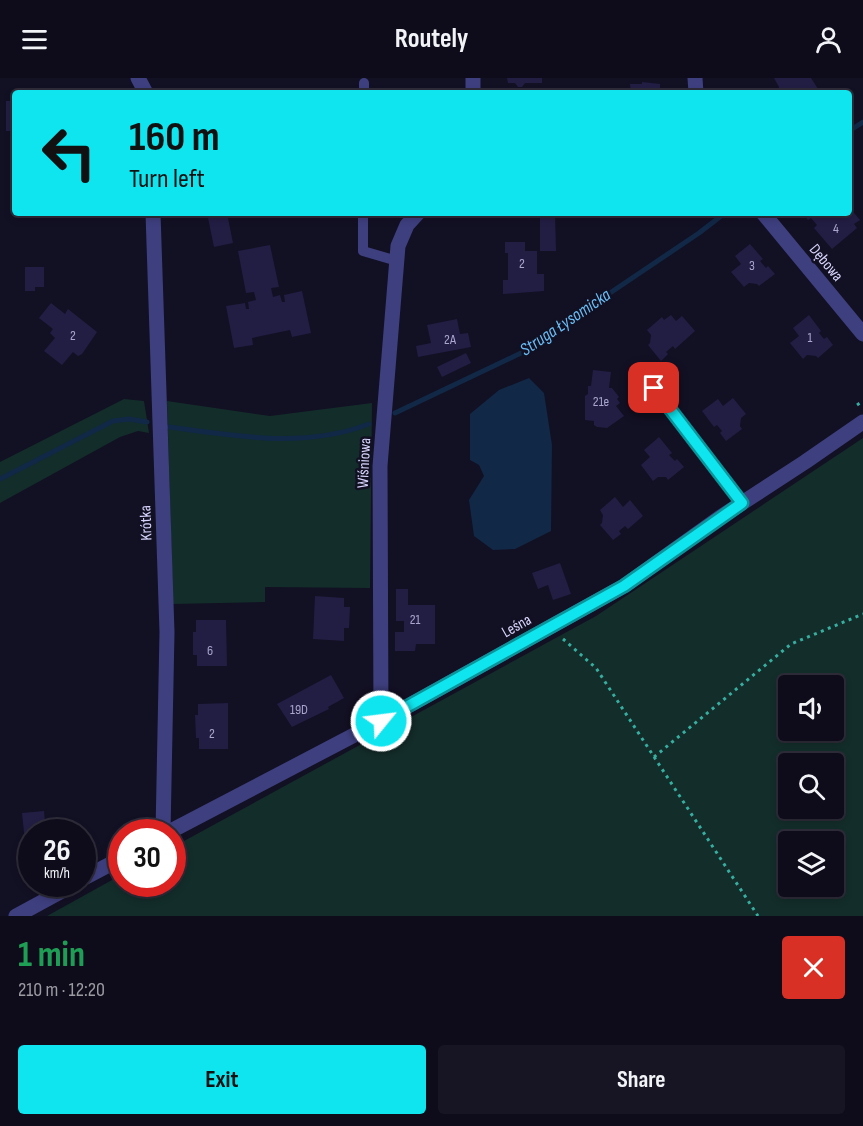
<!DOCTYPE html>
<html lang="en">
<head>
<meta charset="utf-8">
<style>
	:root { --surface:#0e0c1a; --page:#171523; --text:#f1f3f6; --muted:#9b9ba2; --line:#2e2c39; --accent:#0fe5ee }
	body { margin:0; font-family:"Sofia Sans Condensed",sans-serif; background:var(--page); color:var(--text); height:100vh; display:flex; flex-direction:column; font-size:22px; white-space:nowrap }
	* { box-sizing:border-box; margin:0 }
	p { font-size:20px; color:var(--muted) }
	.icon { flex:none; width:33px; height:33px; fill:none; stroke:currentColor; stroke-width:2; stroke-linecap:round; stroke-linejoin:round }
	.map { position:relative; height:838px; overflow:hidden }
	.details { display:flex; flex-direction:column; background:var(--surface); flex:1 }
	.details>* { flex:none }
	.top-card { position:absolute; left:12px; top:12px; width:840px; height:126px; border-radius:6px; box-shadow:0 3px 9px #0003,0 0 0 2px var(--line); background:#0fe5ee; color:#111; overflow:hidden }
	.buttons { position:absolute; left:778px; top:597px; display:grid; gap:12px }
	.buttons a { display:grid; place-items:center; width:66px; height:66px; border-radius:6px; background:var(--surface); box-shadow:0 3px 9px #0003,0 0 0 2px var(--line); font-size:30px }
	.speed { position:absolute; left:18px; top:741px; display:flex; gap:12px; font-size:30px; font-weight:700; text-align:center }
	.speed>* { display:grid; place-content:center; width:78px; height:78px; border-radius:50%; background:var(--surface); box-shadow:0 3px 9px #0003,0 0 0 2px var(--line); line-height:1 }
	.speed small { font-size:15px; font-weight:400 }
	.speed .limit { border:9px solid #d22; background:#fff; color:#111 }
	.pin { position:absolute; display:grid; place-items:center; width:51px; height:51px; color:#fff; margin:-26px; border-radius:12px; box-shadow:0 3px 9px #0006 }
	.me { position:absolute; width:66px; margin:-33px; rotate:61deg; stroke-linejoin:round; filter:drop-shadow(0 0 4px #0008) }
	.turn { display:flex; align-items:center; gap:21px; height:126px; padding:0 18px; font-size:27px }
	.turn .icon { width:78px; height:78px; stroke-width:2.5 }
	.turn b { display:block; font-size:42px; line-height:51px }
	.round { display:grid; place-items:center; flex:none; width:63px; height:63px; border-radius:6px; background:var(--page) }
	.overview { display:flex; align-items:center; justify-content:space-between; height:102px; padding:0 18px }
	h1 { font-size:36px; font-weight:700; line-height:45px; color:#1e9e55 }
	.action { display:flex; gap:12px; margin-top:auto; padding:12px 18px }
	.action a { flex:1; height:69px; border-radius:6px; background:var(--accent); color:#111; font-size:24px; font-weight:700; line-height:69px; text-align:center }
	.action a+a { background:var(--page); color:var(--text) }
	header { display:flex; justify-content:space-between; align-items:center; height:78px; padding:0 18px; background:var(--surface); font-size:27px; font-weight:700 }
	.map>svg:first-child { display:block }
</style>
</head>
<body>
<header><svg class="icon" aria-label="menu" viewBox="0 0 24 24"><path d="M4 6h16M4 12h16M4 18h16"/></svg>Routely<svg class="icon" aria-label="person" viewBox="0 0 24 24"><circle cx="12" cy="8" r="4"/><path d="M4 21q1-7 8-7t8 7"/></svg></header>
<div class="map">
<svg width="863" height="838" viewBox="0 0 863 838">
	<rect width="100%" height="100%" fill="#121023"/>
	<g fill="#132d2a" fill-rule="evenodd">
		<path d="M124,321L144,323L149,355L138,353L120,359L0,425V384Z"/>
		<path d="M167,323L270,338L372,325L370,510L265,509V524L173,526Z"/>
		<path d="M863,360V838H47L121,797L122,806H172L173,769L596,538ZM789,608H834V652H789ZM789,686H834V730H789ZM789,764H834V808H789Z"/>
	</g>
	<path fill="#112846" d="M529,300L544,315L552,367L551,453L515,471L493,472L474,458L469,422L484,398L479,387L470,382V336L499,312Z"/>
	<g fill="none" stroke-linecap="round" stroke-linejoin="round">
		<g stroke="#112846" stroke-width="5">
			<path d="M849,53L863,44"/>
			<path d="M395,335L521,275L699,155L725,135"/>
			<path d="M169,349C236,358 304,371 369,346"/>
			<path d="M0,401L113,343L129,341L147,344"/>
		</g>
	</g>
	<g fill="#221d43">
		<path d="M507,0H542V5H525L522,9H518L515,5H508Z"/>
		<path d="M774,0H811L818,11L812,15H779V9Z"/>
		<path d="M642,4L660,6V15H631L630,6H642Z"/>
		<rect x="6" y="23" width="9" height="30"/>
		<path d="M849,129L860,142L854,146L857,150L832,171L814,150L817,147L811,140L808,142L802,135H849Z"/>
		<path d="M207,135H227L233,165L214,169Z"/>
		<path d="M540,135H555L556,173H540Z"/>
		<path d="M505,164H525V173H537V196H544V213L503,216V202H508V175H505Z"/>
		<path d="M750,166L763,181L760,183L766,190L768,188L775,196L759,208L757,206L749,205L744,209L731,194L741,186L735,178Z"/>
		<path d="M270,167L279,209L271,210L273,219L280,217L282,224H285L284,217L302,213L311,255L292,259L290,252L252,260L253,267L234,270L226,228L245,225L246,231H249L248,224L256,222L254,214L246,215L238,173Z"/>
		<path d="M25,189H44V209H35V213H25Z"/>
		<path d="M51,225L65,236L68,231L97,254L82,276L78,278L73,274L62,287L44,273L55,260L50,255L53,251L39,240Z"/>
		<path d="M671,237L676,243L682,238L695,253L675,271L673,268L666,274L668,276L661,283L648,267L650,265L651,257L647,252L662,239L664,242Z"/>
		<path d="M809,237L821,253L819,255L824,261L827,259L833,267L818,280L816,278L807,277L803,281L790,265L799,258L793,250Z"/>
		<path d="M457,241L460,256L468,255L471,269L418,279L416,268L431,265L427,247Z"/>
		<path d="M466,275L471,285L442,299L437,289Z"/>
		<path d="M593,292L611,294L609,310H612L619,319L617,321L620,325L616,328L624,338L607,350L597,349L594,347V343L585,342V318L588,316V308H591Z"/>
		<path d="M733,320L746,336L741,340L740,348L742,351L726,363L720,355L722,353L717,347L714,349L702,333L718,321L723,328Z"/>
		<path d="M659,359L672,375L669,377L675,383L677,381L684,389L668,402L666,399H658L653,403L641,387L650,379L644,372Z"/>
		<path d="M615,419L623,429L630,422L643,438L628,451L625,448L619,453L621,456L613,462L600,447L602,445L603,437L600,432Z"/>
		<path d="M560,485L571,516L553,522L548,507L538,511L532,495Z"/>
		<path d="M396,511H408V527H435V566H416L415,573H395V554H404V543H396Z"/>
		<path d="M315,518L344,520V529H350L349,550H344V563L313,561Z"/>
		<path d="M196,542H226L227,588H197V577H193V554H196Z"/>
		<path d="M331,597L344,620L328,629L329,631L292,649L277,626Z"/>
		<path d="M228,625V671H199V660H196L195,637H198V626Z"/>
		<path d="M44,733L46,754H32V774H26L22,735Z"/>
	</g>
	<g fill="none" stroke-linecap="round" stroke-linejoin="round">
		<g stroke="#37aea0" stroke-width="3" stroke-dasharray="3 4.5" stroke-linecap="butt">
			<path d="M857,327L863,323"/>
			<path d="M563,561L596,590L758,838"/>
			<path d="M654,679L791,566L863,536"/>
		</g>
		<g stroke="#3e3f7f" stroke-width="10">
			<path d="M364,15V5"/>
			<path d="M363,135V173L397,183"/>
			<path d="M654,310L742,425"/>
		</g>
		<g stroke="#3e3f7f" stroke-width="15">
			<path d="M138,0L146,15"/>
			<path d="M473,0V15"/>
			<path d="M695,0L696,15"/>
			<path d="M153,135L167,554L163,754"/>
			<path d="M763,135L863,256"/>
			<path d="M381,643L380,388L398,168L407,147L418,135"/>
			<path d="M169,754L381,643L624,508L719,440L805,384L863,344"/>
			<path d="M82,801L122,780"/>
			<path d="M16,838L75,806"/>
		</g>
	</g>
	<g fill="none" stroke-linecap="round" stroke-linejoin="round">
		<defs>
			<path id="route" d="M381,643L624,508L742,425L654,310"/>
		</defs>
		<use href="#route" stroke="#0a959b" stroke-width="15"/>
		<use href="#route" stroke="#0fe5ee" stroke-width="10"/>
	</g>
	<g text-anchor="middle" stroke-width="5" stroke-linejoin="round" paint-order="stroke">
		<g font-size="14" fill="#aaa7ce">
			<text x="836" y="155">4</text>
			<text x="522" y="190">2</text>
			<text x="752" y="192">3</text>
			<text x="73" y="262">2</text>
			<text x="810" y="264">1</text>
			<text x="450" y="266">2A</text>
			<text x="601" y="328">21e</text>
			<text x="415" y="546">21</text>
			<text x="210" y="577">6</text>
			<text x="299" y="636">19D</text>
			<text x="212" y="660">2</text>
		</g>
		<g font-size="16" fill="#d7d5fc" stroke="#121023">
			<text transform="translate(827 184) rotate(50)" y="6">Dębowa</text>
			<text transform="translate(363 385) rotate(-87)" y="6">Wiśniowa</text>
			<text transform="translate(145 445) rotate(-92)" y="6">Krótka</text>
			<text transform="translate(516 547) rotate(-29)" y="6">Leśna</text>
		</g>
		<g font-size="18" font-style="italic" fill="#69bdf5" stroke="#121023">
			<text transform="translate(565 244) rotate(-34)" y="6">Struga Łysomicka</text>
		</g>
	</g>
</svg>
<div class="buttons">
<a><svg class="icon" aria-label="sound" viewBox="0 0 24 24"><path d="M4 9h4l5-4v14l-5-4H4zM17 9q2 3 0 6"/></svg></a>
<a><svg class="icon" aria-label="search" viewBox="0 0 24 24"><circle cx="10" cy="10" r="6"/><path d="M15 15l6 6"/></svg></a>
<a><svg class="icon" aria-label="layers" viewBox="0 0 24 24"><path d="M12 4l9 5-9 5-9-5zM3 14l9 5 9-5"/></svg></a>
</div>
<div class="speed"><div>26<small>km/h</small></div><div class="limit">30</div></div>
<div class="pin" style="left:654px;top:310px;background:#d93025"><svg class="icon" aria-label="arrive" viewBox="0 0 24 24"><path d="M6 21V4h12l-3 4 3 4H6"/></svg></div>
<svg class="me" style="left:381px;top:643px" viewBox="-20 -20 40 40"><circle r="17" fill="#0fe5ee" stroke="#fff" stroke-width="3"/><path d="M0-11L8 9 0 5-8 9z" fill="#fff"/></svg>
<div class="top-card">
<div class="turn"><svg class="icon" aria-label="left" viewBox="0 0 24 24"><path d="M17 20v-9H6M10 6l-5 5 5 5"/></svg><div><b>160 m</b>Turn left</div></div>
</div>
</div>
<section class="details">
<div class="overview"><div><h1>1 min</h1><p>210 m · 12:20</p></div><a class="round" style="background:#d93025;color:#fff"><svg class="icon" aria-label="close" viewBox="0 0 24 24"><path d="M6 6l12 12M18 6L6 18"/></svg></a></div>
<div class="action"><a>Exit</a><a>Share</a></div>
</section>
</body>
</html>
